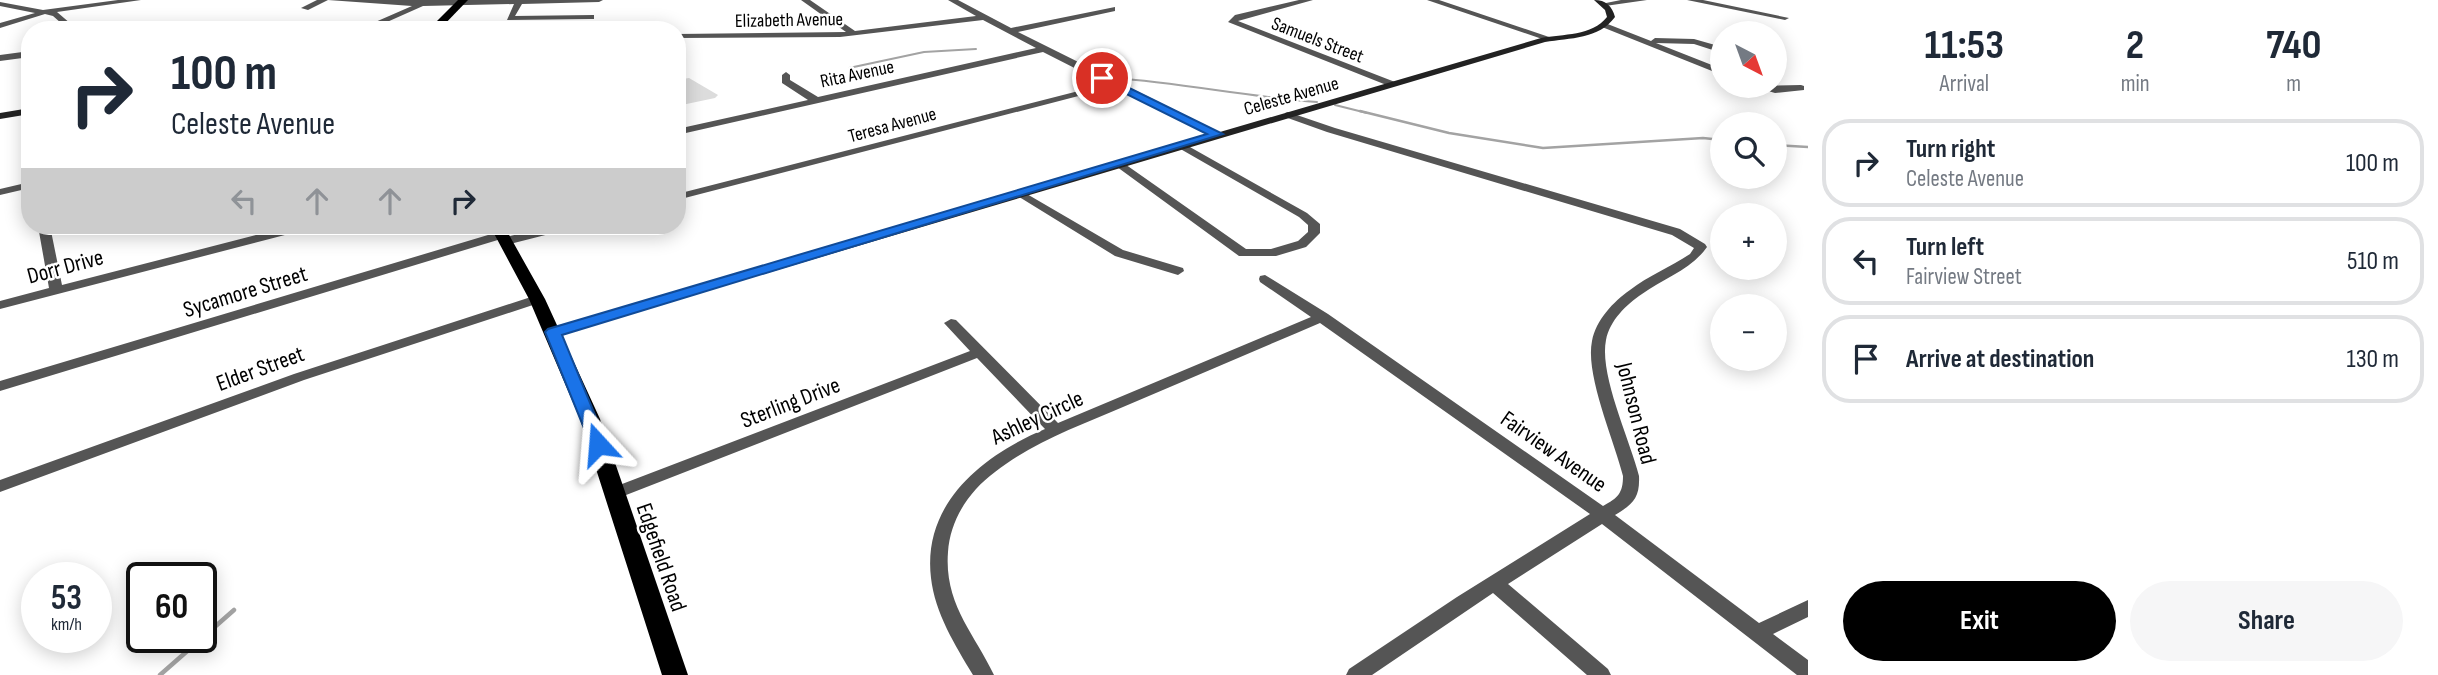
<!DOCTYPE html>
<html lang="en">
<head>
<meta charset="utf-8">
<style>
	:root { --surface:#fff; --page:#f6f6f7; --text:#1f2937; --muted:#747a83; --line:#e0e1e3; --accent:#000 }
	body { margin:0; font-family:"Sofia Sans Condensed",sans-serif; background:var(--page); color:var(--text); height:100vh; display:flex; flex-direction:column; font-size:26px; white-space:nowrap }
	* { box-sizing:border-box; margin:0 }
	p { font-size:23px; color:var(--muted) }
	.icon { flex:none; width:38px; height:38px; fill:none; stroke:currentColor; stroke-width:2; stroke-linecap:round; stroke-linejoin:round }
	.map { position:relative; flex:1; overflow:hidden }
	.side { display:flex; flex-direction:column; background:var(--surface); width:630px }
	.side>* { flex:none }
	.banner { position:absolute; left:21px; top:21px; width:665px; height:214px; border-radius:28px; box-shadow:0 4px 18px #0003; background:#fff; color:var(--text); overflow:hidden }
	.needle { width:46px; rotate:139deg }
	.fabs { position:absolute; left:1710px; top:21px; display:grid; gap:14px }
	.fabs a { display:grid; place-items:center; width:77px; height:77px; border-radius:50%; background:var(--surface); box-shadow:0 4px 18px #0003; font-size:35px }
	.speed { position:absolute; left:21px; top:562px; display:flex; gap:14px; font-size:35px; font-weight:700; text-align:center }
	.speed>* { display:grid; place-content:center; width:91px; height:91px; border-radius:50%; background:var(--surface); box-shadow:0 4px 18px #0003; line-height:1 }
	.speed small { font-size:18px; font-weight:400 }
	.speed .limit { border:4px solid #111; border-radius:10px; background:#fff; color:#111 }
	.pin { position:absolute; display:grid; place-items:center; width:60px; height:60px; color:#fff; margin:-30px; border:4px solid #fff; border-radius:50%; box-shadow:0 2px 7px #0007 }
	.me { position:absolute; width:77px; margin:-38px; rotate:341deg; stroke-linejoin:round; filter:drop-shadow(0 0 5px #0008) }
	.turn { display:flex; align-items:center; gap:24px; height:147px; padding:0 35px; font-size:32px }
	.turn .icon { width:91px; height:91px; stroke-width:2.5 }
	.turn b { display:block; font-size:49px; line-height:60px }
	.lanes { display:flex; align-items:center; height:66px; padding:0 35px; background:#0003; justify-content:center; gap:35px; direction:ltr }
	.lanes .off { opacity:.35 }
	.eta { display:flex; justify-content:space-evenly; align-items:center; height:119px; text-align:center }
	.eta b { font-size:42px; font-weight:700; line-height:49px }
	.button { display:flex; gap:14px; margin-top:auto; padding:14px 35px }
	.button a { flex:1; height:80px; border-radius:42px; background:var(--accent); color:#fff; font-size:28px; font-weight:700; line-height:80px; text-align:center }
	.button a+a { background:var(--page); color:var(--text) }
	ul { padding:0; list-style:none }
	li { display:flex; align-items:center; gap:21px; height:88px; margin:0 14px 10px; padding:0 21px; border:4px solid var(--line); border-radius:28px }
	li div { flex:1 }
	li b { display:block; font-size:26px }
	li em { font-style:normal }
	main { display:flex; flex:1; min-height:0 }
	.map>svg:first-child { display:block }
</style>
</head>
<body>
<main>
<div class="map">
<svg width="1808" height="675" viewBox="0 0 1808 675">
	<rect width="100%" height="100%" fill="#fff"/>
	<path fill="#dcdcdc" d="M689,78L718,95L715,98L677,106V80Z"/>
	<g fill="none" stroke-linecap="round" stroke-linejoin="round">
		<g stroke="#a3a3a3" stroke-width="2">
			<path d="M849,68L924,52L976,49"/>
			<path d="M1114,78C1182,83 1249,97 1317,102"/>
			<path d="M1335,105L1367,113"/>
		</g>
		<g stroke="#a3a3a3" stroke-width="2.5">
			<path d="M1360,111L1449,133L1543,148L1703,138L1722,140"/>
			<path d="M1774,145L1808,147"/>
		</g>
		<path stroke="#a3a3a3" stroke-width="4.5" d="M160,675L234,610"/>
		<g fill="#555" fill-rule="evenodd">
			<path d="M118,0H141L57,12L78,30H69L53,16L45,14L0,28V23L35,13L0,6V2L43,10Z"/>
			<path d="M317,0H603L599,2L522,4L515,16L594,15V19H591L507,20L514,4L423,6L369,30H357L412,6L328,0L308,10L301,8Z"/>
			<path d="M801,0H810L855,31L976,16L948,0H958L1011,28L1115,7V11L1018,32L1223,134L1214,136L1113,87L677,200V194L1106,84L1043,52L677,135V129L808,100L782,83V75L786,72L790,75V80L818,97L1036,48L983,20L840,37L677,38V34L846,32Z"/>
			<path d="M1299,0H1313L1238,21L1395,82V86H1389L1228,22L1235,15Z"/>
			<path d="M1427,0H1439L1555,39L1548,41Z"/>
			<path d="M1621,0H1647L1605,6L1601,4Z"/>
			<path d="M1687,0H1703L1789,18L1785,20Z"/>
			<path d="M1605,23L1651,41L1655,38L1694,39L1722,47V53L1694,44L1656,43L1722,69V75L1602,27L1601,25Z"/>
			<path d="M30,51V57L0,61V55Z"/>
			<path d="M1801,85L1804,86V90L1775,93L1751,86Z"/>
			<path d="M1288,112L1335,128L1680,229L1705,244L1707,247C1691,270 1664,278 1642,294C1626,305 1610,320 1606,340C1599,375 1630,440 1639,476C1640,498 1633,504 1615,515L1759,623L1808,600V617L1773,634L1808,660V675H1797L1602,524L1508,584L1608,669L1611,675H1587L1493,593L1372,675H1346L1349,669L1457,597L1590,514L1320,323C1254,351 1189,379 1123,407C1079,426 1033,442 995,472C969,491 950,520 948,552C944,604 974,633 994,675H973C955,645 935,613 931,578C922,503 983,455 1045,429L977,358L621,497L615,499L609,497L607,493L609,489L970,351L944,323L951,319L956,320L1058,423L1311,317L1260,282L1259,279L1260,276L1265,275L1328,314L1603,506C1618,498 1623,493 1623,476C1614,440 1585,375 1592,341C1596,320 1613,302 1630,290C1648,276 1670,267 1690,254L1694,248L1672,235L1327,132L1285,117V113Z"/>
			<path d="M1181,142L1307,213L1320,224V233L1306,247L1276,256H1239L1113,164L1114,162H1122L1246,249H1271L1298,241L1308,232V225L1299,217L1177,147V143Z"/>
			<path d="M30,182V188L0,195V189Z"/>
			<path d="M1020,190L1123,250L1183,268L1184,271L1178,275L1115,256L1016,195L1014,193Z"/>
			<path d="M38,226H50L62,285L291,226H310L308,229L0,309V301L49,288Z"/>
			<path d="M552,226H571L569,229L506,245L502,244L501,239L0,391V381L498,232H506V237Z"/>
			<path d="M537,295L542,296L544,299L542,302L304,380L0,492V480L294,374Z"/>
		</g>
		<g fill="#222" fill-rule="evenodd">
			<path d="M1594,0C1606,0 1612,6 1615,17C1599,39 1570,38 1545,42L558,335L553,336L546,332L548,329L1541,38C1563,34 1592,36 1607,17L1605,10Z"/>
			<path d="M30,108V114L0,119V113Z"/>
		</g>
		<g fill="#000" fill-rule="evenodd">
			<path d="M458,0H468L439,30H428Z"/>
			<path d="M490,226H504L545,299L600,419L688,675H662L580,419L529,299Z"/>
		</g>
	</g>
	<path fill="#1a73e8" stroke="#114b97" stroke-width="2" d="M1098,76H1105L1223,134L562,335L607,444L605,448H592L545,332L548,329L1207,134L1098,80Z"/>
	<g text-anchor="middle" stroke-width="5" stroke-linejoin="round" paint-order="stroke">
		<g font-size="19" fill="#000" stroke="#fff">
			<text transform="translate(789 19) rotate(-1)" y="7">Elizabeth Avenue</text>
			<text transform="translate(1318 39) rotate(21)" y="7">Samuels Street</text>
			<text transform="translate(857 73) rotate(-12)" y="7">Rita Avenue</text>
			<text transform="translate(1291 95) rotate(-16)" y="7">Celeste Avenue</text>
			<text transform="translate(892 124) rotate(-15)" y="7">Teresa Avenue</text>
		</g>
		<g font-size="23" fill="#000" stroke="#fff">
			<text transform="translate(65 266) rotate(-15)" y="8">Dorr Drive</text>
			<text transform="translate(245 291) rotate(-17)" y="8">Sycamore Street</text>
			<text transform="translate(260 368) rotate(-20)" y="8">Elder Street</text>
			<text transform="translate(790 402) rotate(-21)" y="8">Sterling Drive</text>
			<text transform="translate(1637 413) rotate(76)" y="8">Johnson Road</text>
			<text transform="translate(1037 417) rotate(-25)" y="8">Ashley Circle</text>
			<text transform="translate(1554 451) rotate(35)" y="8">Fairview Avenue</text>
			<text transform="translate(662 557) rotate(71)" y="8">Edgefield Road</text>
		</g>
	</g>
</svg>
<div class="fabs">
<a><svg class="needle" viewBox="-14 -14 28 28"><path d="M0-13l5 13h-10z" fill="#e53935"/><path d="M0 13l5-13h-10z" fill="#747a83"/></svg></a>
<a><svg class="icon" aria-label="search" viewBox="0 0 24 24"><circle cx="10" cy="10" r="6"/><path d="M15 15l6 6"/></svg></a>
<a>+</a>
<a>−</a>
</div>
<div class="speed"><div>53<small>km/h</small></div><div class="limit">60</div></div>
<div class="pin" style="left:1102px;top:78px;background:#d93025"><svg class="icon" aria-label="arrive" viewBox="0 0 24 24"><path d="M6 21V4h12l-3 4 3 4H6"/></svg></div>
<svg class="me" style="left:598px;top:444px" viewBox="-20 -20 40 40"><path d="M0-17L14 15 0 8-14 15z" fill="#1a73e8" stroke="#fff" stroke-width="4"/></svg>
<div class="banner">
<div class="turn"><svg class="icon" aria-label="right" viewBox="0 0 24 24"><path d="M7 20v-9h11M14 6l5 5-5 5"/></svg><div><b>100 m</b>Celeste Avenue</div></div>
<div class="lanes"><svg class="icon off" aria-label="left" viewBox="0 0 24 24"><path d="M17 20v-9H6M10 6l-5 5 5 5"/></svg><svg class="icon off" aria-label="ahead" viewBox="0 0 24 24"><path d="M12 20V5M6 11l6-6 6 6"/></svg><svg class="icon off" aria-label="ahead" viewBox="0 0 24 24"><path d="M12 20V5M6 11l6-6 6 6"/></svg><svg class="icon" aria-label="right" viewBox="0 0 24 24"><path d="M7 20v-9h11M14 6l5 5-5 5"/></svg></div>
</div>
</div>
<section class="side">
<div class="eta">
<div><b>11:53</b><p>Arrival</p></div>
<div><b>2</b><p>min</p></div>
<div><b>740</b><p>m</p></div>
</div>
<ul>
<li><svg class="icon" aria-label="right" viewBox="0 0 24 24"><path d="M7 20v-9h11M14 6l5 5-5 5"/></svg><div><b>Turn right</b><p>Celeste Avenue</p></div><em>100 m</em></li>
<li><svg class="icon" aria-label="left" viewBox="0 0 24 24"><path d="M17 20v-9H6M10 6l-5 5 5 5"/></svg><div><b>Turn left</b><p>Fairview Street</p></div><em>510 m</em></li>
<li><svg class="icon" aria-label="arrive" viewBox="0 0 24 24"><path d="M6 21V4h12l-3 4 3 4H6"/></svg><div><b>Arrive at destination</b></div><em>130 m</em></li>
</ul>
<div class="button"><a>Exit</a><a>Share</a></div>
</section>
</main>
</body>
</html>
